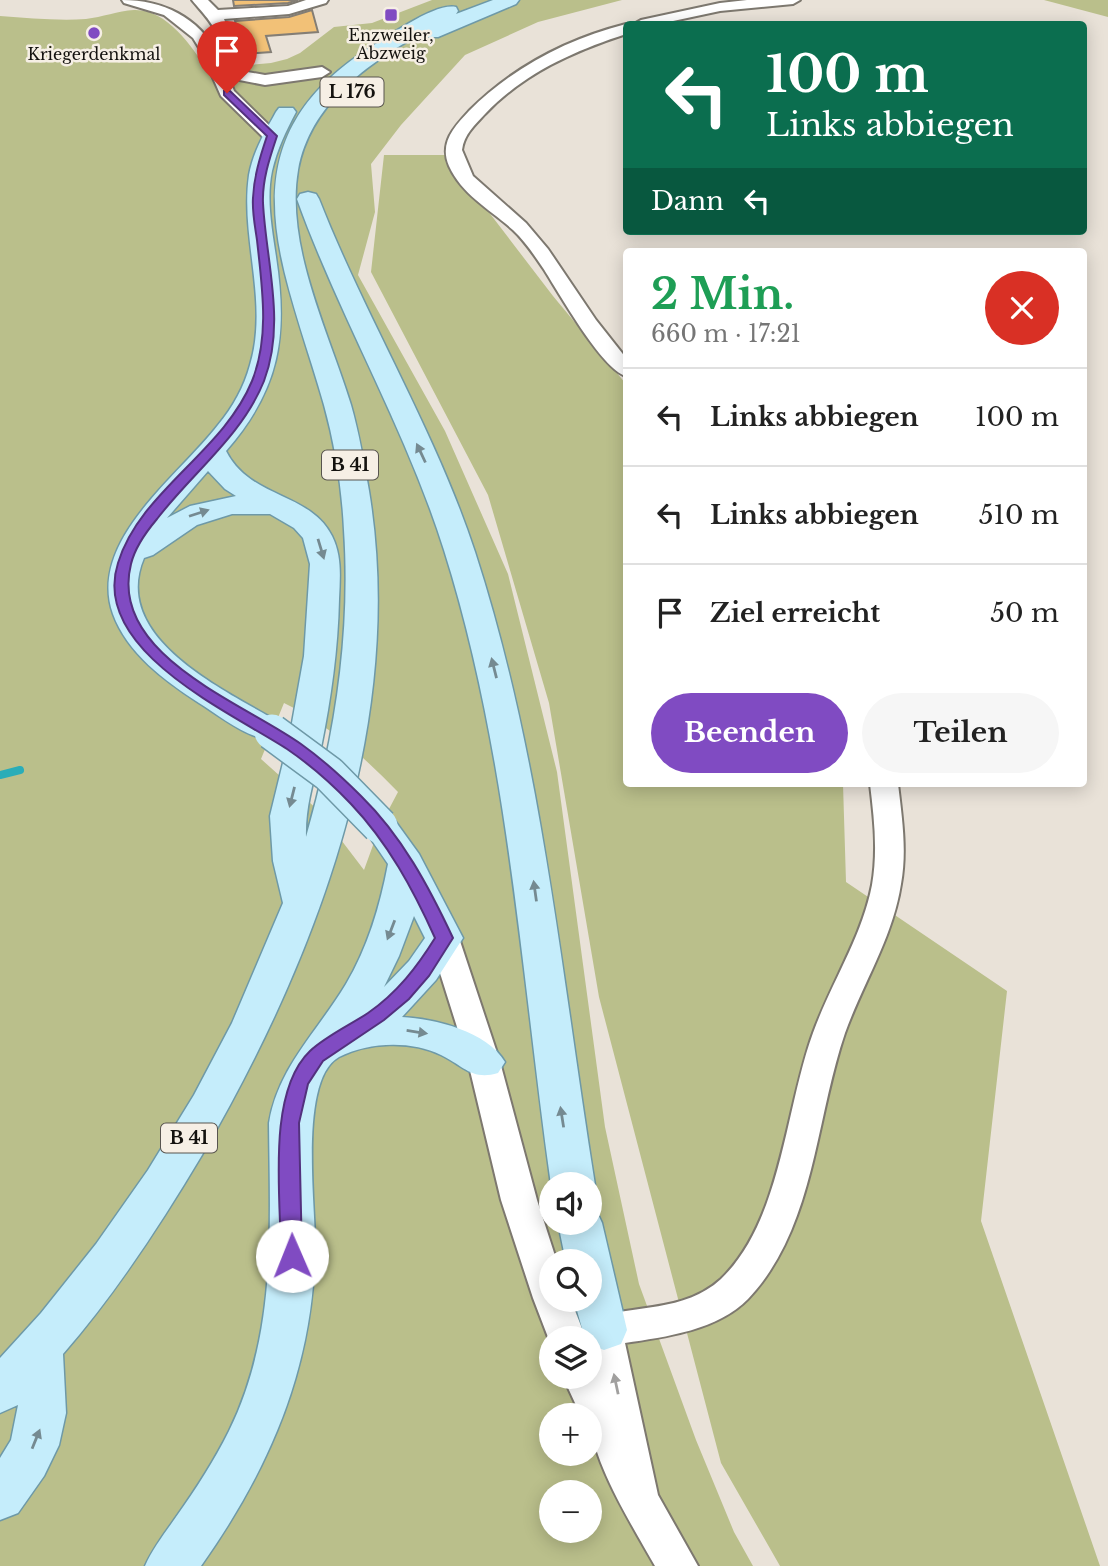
<!DOCTYPE html>
<html lang="de">
<head>
<meta charset="utf-8">
<style>
	:root { --surface:#fff; --page:#f6f6f6; --text:#222; --muted:#767676; --line:#e0e0e0; --accent:#804bc2 }
	body { margin:0; font-family:"Libre Baskerville",serif; background:var(--page); color:var(--text); height:100vh; display:flex; flex-direction:column; font-size:26px; white-space:nowrap }
	* { box-sizing:border-box; margin:0 }
	p { font-size:23px; color:var(--muted) }
	.icon { flex:none; width:38px; height:38px; fill:none; stroke:currentColor; stroke-width:2; stroke-linecap:round; stroke-linejoin:round }
	.map { position:relative; flex:1; overflow:hidden }
	.details { position:absolute; left:623px; top:248px; width:464px; height:539px; display:flex; flex-direction:column; background:var(--surface); border-radius:7px; box-shadow:0 4px 18px #0003 }
	.details>* { flex:none }
	.top-card { position:absolute; left:623px; top:21px; width:464px; height:214px; border-radius:7px; box-shadow:0 4px 18px #0003; background:#0b6e4f; color:#fff; overflow:hidden }
	.buttons { position:absolute; left:539px; top:1172px; display:grid; gap:14px }
	.buttons a { display:grid; place-items:center; width:63px; height:63px; border-radius:50%; background:var(--surface); box-shadow:0 4px 18px #0003; font-size:35px }
	.pin { position:absolute; display:grid; place-items:center; width:60px; height:60px; color:#fff; margin:-72px -30px; border-radius:50% 50% 50% 0; rotate:-45deg; box-shadow:0 0 7px #0007 }
	.pin .icon { rotate:45deg }
	.me { position:absolute; width:77px; margin:-38px; rotate:359deg; stroke-linejoin:round; filter:drop-shadow(0 0 5px #0008) }
	.turn { display:flex; align-items:center; gap:24px; height:147px; padding:0 28px; font-size:32px }
	.turn .icon { width:91px; height:91px; stroke-width:2.5 }
	.turn b { display:block; font-size:49px; line-height:60px }
	.then { display:flex; align-items:center; height:66px; padding:0 28px; background:#0003; gap:14px; font-size:26px }
	.round { display:grid; place-items:center; flex:none; width:74px; height:74px; border-radius:37px; background:var(--page) }
	.head { display:flex; align-items:center; justify-content:space-between; height:119px; padding:0 28px }
	h1 { font-size:42px; font-weight:800; line-height:52px; color:#1e9e55 }
	.button { display:flex; gap:14px; margin-top:auto; padding:14px 28px }
	.button a { flex:1; height:80px; border-radius:42px; background:var(--accent); color:#fff; font-size:28px; font-weight:800; line-height:80px; text-align:center }
	.button a+a { background:var(--page); color:var(--text) }
	ul { padding:0; list-style:none }
	li { display:flex; align-items:center; gap:21px; height:98px; padding:0 28px; border-top:2px solid var(--line) }
	li div { flex:1 }
	li b { display:block; font-size:26px }
	li em { font-style:normal }
	.map>svg:first-child { display:block }
</style>
</head>
<body>
<div class="map">
<svg width="1108" height="1566" viewBox="0 0 1108 1566">
	<rect width="100%" height="100%" fill="#e9e2d8"/>
	<g fill="#babf8b" fill-rule="evenodd">
		<path d="M432,0H622L538,22L465,55L401,125L371,164L375,212L358,275L445,431L508,574L557,772L605,1127L639,1284L696,1440L734,1532L753,1566H0V16C29,18 58,21 86,19C102,17 118,11 134,10C167,9 191,46 207,69L271,63L287,59L300,53L334,27L372,23ZM284,703C328,724 364,757 398,792L380,826L364,870L319,811L261,759ZM551,1185H590V1223H551ZM551,1262H590V1300H551ZM551,1339H590V1377H551ZM551,1416H590V1454H551ZM551,1493H590V1531H551Z"/>
		<path d="M1044,0H1108V17Z"/>
		<path d="M384,155H445L553,296L626,384V784H843L846,882L1007,991L981,1221L1100,1566H780L721,1463L599,997L549,703L488,495L371,272Z"/>
	</g>
	<g fill="none" stroke-linecap="round" stroke-linejoin="round">
		<path stroke="#2aadb8" stroke-width="8" d="M0,775L20,770"/>
	</g>
	<g fill="#f2c177" stroke="#847e75" stroke-width="2">
		<path d="M233,0H298L288,3L234,6Z"/>
		<path d="M312,10L318,32L266,36L271,52L244,54L235,21L289,17Z"/>
	</g>
	<g fill="none" stroke-linecap="round" stroke-linejoin="round">
		<defs>
			<g id="minor">
				<path d="M122,0C163,0 198,17 218,54C223,31 205,16 192,0H208L218,10L288,6L306,0H328L326,3L289,14L224,19L233,40L235,56L222,64L224,68L265,75L322,67L330,72L322,77L265,85L229,78L234,91L280,136L272,141L266,140L221,96L201,51L193,38L164,15L124,3Z"/>
				<path d="M747,0H800L793,4L720,11L659,24H634L641,20L720,3Z"/>
				<path d="M626,24V34C574,51 524,73 485,114C475,125 464,134 462,150L473,176L526,223L548,249L596,320L626,358V376C602,370 558,291 543,268C534,255 525,241 513,230C491,210 462,195 449,166C439,143 454,127 469,111C512,68 567,39 626,24Z"/>
				<path d="M870,784H898C902,817 907,851 901,884C893,937 863,983 845,1033C815,1120 815,1228 748,1299C718,1330 666,1337 625,1343L658,1495L698,1566H655C633,1527 590,1459 590,1416H581L563,1377H590V1363L592,1364L590,1339H587L585,1330L591,1319C634,1304 684,1313 721,1279C782,1220 785,1109 813,1033C831,983 862,937 872,885C878,851 874,817 870,784Z"/>
				<path d="M444,927L455,931L459,938L500,1062L537,1200L557,1262H551V1300H571L586,1339H551V1345L533,1298L501,1200L468,1062L429,938L433,931Z"/>
			</g>
			<g id="major">
				<path d="M493,0H519L516,4L438,37H424L422,33C367,64 310,104 298,170C285,246 329,333 351,405C359,433 364,462 369,491C407,722 316,959 202,1155C161,1224 116,1293 63,1354L66,1413L59,1445L44,1476L18,1513L0,1520V1458L11,1440L18,1405L0,1413V1358L41,1313L96,1244L148,1170L194,1095L232,1023L283,903L273,861L270,816L290,734L304,656L310,564L303,538L294,528L270,514H232L197,525L153,555L144,558C109,640 229,692 284,725L289,732L284,739C256,746 223,718 199,703C165,681 127,653 113,614C87,541 179,476 218,425C233,407 244,387 250,365C269,302 240,238 249,175C253,152 265,132 276,112L279,108H293L296,112C286,131 277,149 272,171C266,199 272,229 276,257C288,336 280,389 226,451C250,499 310,492 332,536C342,556 340,577 339,599C338,649 331,699 321,748C315,778 305,805 306,837C335,737 351,634 344,530C342,488 335,445 324,405C285,267 217,144 371,47C389,36 436,2 456,7L458,11L456,14ZM208,471L225,489L236,496L190,506L167,518Z"/>
				<path d="M308,192L316,194L319,199C366,319 435,430 475,552C542,758 561,973 595,1185L590,1195V1185H551C521,973 509,755 444,550C406,429 340,318 297,199L300,194Z"/>
				<path d="M380,814L393,818L419,854L463,938L436,980L402,1017C435,1019 487,1031 505,1062L498,1073C472,1081 464,1066 441,1055C411,1040 368,1042 339,1057C299,1079 315,1202 315,1241C315,1364 271,1467 201,1566H145C153,1548 165,1533 176,1517C196,1489 214,1461 229,1431C277,1334 270,1228 269,1123C278,1067 318,1031 346,984C368,947 380,906 388,864L362,826L367,818ZM414,916L425,938L409,961L384,987L399,956Z"/>
				<path d="M590,1208L596,1210L602,1223L627,1330L621,1344L604,1350L590,1345V1339H585L574,1300H590V1262H566L558,1223H590Z"/>
			</g>
		</defs>
		<use href="#minor" stroke="#7d786f" stroke-width="4"/>
		<use href="#major" stroke="#6e99a7" stroke-width="3"/>
		<use href="#minor" fill="#fff" fill-rule="evenodd"/>
		<use href="#major" fill="#c5edfb" fill-rule="evenodd"/>
		<defs>
			<path id="major-bridge" d="M272,732L329,774L380,826"/>
		</defs>
		<use href="#major-bridge" stroke="#6e99a7" stroke-width="38" stroke-linecap="butt"/>
		<use href="#major-bridge" stroke="#c5edfb" stroke-width="35"/>
	</g>
	<defs><path id="oneway-solid" d="M-6-.8H1V-3.2L6.5 0L1 3.2V.8H-6Z" transform="scale(1.75)"/></defs>
	<g fill="#758a91">
		<use href="#oneway-solid" transform="translate(421 453) rotate(-115)"/>
		<use href="#oneway-solid" transform="translate(199 513) rotate(-18)"/>
		<use href="#oneway-solid" transform="translate(321 549) rotate(73)"/>
		<use href="#oneway-solid" transform="translate(494 668) rotate(-104)"/>
		<use href="#oneway-solid" transform="translate(292 797) rotate(104)"/>
		<use href="#oneway-solid" transform="translate(535 891) rotate(-98)"/>
		<use href="#oneway-solid" transform="translate(391 930) rotate(111)"/>
		<use href="#oneway-solid" transform="translate(417 1032) rotate(9)"/>
		<use href="#oneway-solid" transform="translate(562 1117) rotate(-99)"/>
		<use href="#oneway-solid" transform="translate(36 1439) rotate(-68)"/>
	</g>
	<use fill="#a1a09f" href="#oneway-solid" transform="translate(616 1384) rotate(-102)"/>
	<path fill="#804bc2" stroke="#53317e" stroke-width="2" d="M224,91H230L277,136C270,157 262,180 263,203C266,262 286,323 264,381C242,436 192,473 157,519C146,532 135,547 131,564C108,655 244,703 301,744C322,759 343,778 361,796C402,836 429,887 453,938L429,976L409,999L384,1020L323,1061L308,1084L299,1123L302,1256L299,1262L292,1264L284,1262L281,1256C281,1199 266,1093 310,1051C326,1036 350,1025 368,1013C397,993 417,967 435,938C413,889 388,843 351,804C333,785 309,764 287,749C230,712 90,650 118,563C140,491 223,452 252,381C270,336 262,287 257,240C255,226 252,212 253,198C254,176 260,157 267,136L224,95Z"/>
	<g fill="#804bc2" stroke="#f6efe5" stroke-width="2.5">
		<rect x="384" y="8" width="14" height="14" rx="3.5"/>
		<circle cx="94" cy="33" r="7"/>
	</g>
	<g text-anchor="middle" stroke-width="5" stroke-linejoin="round" paint-order="stroke">
		<g font-size="16" fill="#14120f" stroke="#f6efe5">
			<text x="391" y="41">Enzweiler,<tspan x="391" dy="18">Abzweig</tspan></text>
			<text x="94" y="60">Kriegerdenkmal</text>
		</g>
		<g fill="#f6efe5" stroke="#58544f" stroke-width="2">
			<rect x="320.5" y="77.5" width="63" height="29" rx="5"/>
			<rect x="322" y="450.5" width="56" height="29" rx="5"/>
			<rect x="161" y="1123.5" width="56" height="29" rx="5"/>
		</g>
		<g font-size="18" font-weight="bold" fill="#14120f">
			<text x="352" y="98">L 176</text>
			<text x="350" y="471">B 41</text>
			<text x="189" y="1144">B 41</text>
		</g>
	</g>
</svg>
<div class="buttons">
<a><svg class="icon" aria-label="sound" viewBox="0 0 24 24"><path d="M4 9h4l5-4v14l-5-4H4zM17 9q2 3 0 6"/></svg></a>
<a><svg class="icon" aria-label="search" viewBox="0 0 24 24"><circle cx="10" cy="10" r="6"/><path d="M15 15l6 6"/></svg></a>
<a><svg class="icon" aria-label="layers" viewBox="0 0 24 24"><path d="M12 4l9 5-9 5-9-5zM3 14l9 5 9-5"/></svg></a>
<a>+</a>
<a>−</a>
</div>
<div class="pin" style="left:227px;top:93px;background:#d93025"><svg class="icon" aria-label="arrive" viewBox="0 0 24 24"><path d="M6 21V4h12l-3 4 3 4H6"/></svg></div>
<svg class="me" style="left:292px;top:1256px" viewBox="-20 -20 40 40"><circle r="19" fill="#fff"/><path d="M0-13L10 11 0 6-10 11z" fill="#804bc2"/></svg>
<div class="top-card">
<div class="turn"><svg class="icon" aria-label="left" viewBox="0 0 24 24"><path d="M17 20v-9H6M10 6l-5 5 5 5"/></svg><div><b>100 m</b>Links abbiegen</div></div>
<div class="then">Dann<svg class="icon" aria-label="left" viewBox="0 0 24 24"><path d="M17 20v-9H6M10 6l-5 5 5 5"/></svg></div>
</div>
<section class="details">
<div class="head"><div><h1>2 Min.</h1><p>660 m · 17:21</p></div><a class="round" style="background:#d93025;color:#fff"><svg class="icon" aria-label="close" viewBox="0 0 24 24"><path d="M6 6l12 12M18 6L6 18"/></svg></a></div>
<ul>
<li><svg class="icon" aria-label="left" viewBox="0 0 24 24"><path d="M17 20v-9H6M10 6l-5 5 5 5"/></svg><div><b>Links abbiegen</b></div><em>100 m</em></li>
<li><svg class="icon" aria-label="left" viewBox="0 0 24 24"><path d="M17 20v-9H6M10 6l-5 5 5 5"/></svg><div><b>Links abbiegen</b></div><em>510 m</em></li>
<li><svg class="icon" aria-label="arrive" viewBox="0 0 24 24"><path d="M6 21V4h12l-3 4 3 4H6"/></svg><div><b>Ziel erreicht</b></div><em>50 m</em></li>
</ul>
<div class="button"><a>Beenden</a><a>Teilen</a></div>
</section>
</div>
</body>
</html>
